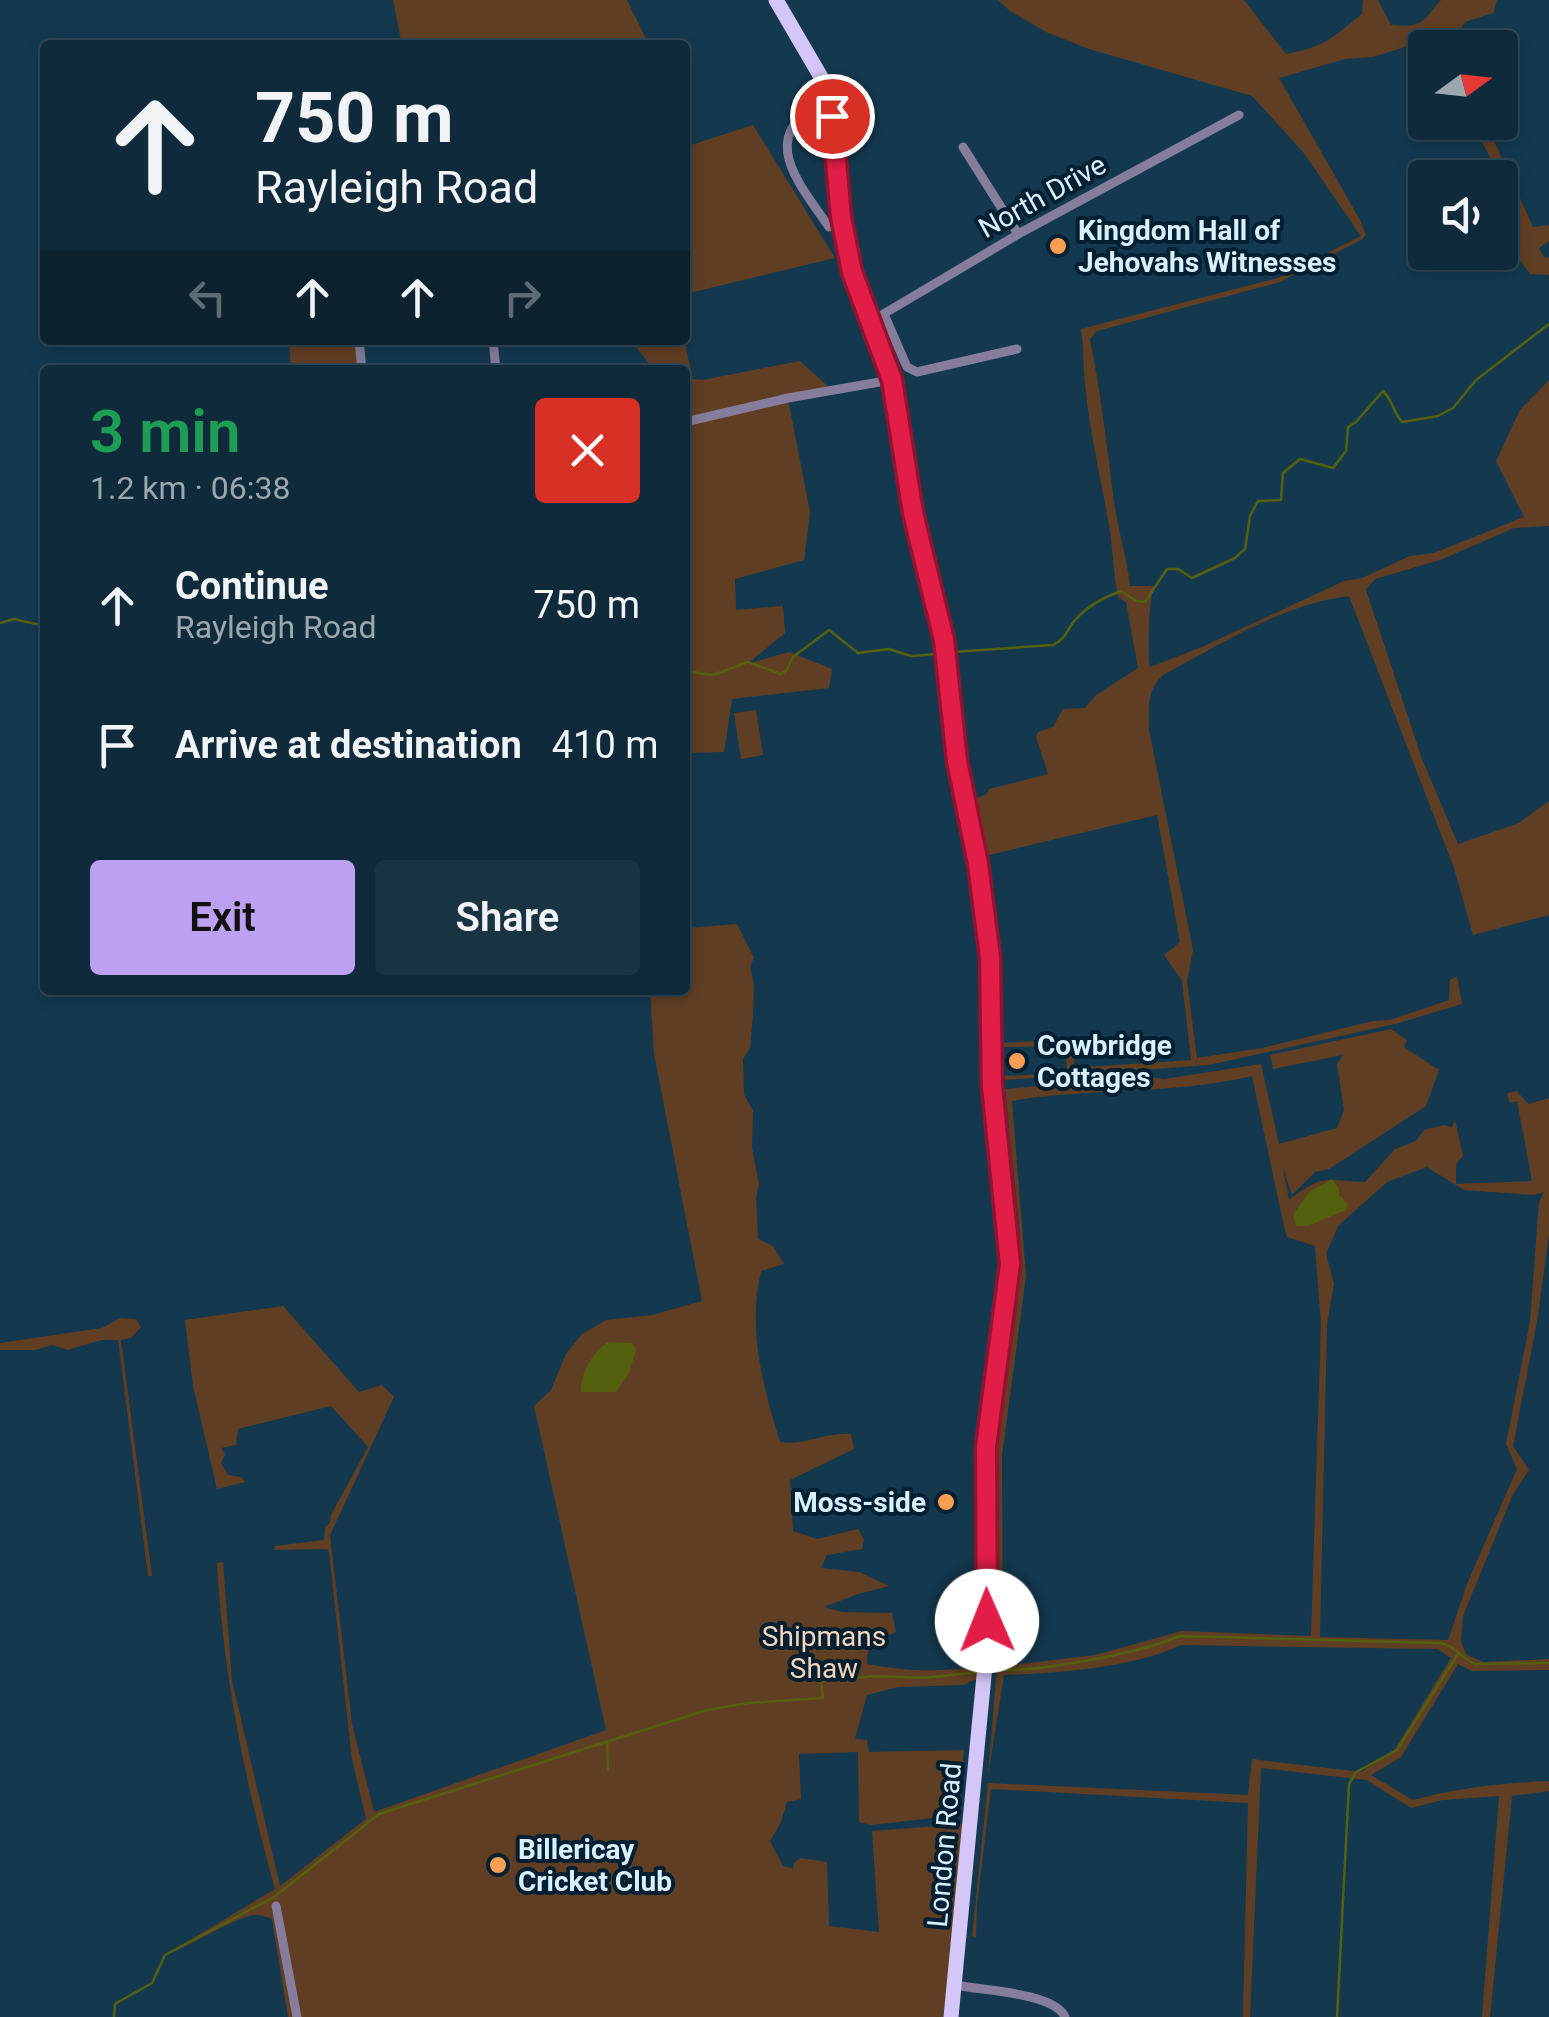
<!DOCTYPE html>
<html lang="en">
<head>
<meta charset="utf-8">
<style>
	:root { --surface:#0f2b3b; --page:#183342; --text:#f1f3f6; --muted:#9ba7af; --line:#2f4755; --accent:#bca0f2 }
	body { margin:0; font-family:Roboto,sans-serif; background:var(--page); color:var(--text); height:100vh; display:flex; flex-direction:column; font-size:38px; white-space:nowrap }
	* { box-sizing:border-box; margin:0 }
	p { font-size:32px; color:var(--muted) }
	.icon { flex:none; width:55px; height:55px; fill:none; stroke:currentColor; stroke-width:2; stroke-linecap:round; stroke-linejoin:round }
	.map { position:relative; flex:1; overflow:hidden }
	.panel { position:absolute; left:40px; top:365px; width:650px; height:630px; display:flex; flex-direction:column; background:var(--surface); border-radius:10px; box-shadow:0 5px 15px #0003,0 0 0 2px var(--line) }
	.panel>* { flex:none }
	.top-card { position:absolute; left:40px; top:40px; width:650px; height:305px; border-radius:10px; box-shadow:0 5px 15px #0003,0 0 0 2px var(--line); background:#0f2b3b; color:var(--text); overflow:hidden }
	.needle { width:65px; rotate:75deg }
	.tools { position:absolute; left:1408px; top:30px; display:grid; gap:20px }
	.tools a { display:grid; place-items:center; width:110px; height:110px; border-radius:10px; background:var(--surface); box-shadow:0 5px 15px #0003,0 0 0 2px var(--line); font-size:50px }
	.pin { position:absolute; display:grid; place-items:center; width:85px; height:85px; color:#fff; margin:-42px; border:5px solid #fff; border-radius:50%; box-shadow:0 2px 10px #0007 }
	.me { position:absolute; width:110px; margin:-55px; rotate:359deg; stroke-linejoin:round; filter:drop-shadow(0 0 8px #0008) }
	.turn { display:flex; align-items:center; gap:35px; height:210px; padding:0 50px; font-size:45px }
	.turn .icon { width:130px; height:130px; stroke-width:2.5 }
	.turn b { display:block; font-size:70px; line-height:85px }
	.lanes { display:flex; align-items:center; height:95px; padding:0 50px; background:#0003; justify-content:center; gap:50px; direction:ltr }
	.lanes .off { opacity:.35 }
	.round { display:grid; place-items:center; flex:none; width:105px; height:105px; border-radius:10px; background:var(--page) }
	.overview { display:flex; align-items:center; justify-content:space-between; height:170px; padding:0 50px }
	h1 { font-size:60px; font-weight:600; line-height:75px; color:#1e9e55 }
	.primary-button { display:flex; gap:20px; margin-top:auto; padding:20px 50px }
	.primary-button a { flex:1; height:115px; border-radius:10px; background:var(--accent); color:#111; font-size:40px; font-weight:600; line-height:115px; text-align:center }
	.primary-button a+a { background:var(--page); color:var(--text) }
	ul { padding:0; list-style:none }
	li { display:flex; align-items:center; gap:30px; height:140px; padding:0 50px }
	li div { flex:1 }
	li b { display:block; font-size:38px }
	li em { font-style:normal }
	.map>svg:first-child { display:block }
</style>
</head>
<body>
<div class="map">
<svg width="1549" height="2017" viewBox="0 0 1549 2017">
	<rect width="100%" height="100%" fill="#14394f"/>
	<g fill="#603e23" fill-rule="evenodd">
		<path d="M393,0H627L649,45H402Z"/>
		<path d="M998,0H1244L1286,54C1326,46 1331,39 1362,14L1363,0H1378L1391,25C1423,28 1422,22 1441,0H1497L1493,13L1465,22L1456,35L1458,47H1449L1437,37L1373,57L1345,59L1279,78L1360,220L1366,235L1361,240L1280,282L1097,331L1090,339C1101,394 1107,447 1114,502C1118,530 1127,558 1130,586H1154C1149,599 1147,652 1150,667L1202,647L1344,581L1362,578L1410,556L1434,553L1524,517L1496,461L1520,410L1549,380V526L1514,528L1440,560L1375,579L1366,590L1422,759L1458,844L1519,823L1549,801V915L1473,935L1454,868L1349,596C1283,604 1221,644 1163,675C1146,691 1149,708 1149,730L1193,950L1187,981L1197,1058L1262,1048L1373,1021L1390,1020L1449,1000L1450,980L1457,976L1462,1004L1395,1024L1209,1065L1005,1080L1004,1076L1066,1073L1067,1046L1004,1047V1043L1075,1039L1074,1064L1085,1067L1191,1060L1182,981L1164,955L1180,942L1157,815L985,856L973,799L987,794L989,789L1048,774L1036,737L1038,732L1053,727L1063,709L1085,708L1096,695L1138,668L1126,602L1118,597C1113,571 1113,545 1108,520C1100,474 1089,429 1085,383C1083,365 1084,347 1081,329L1278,278L1361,236L1303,152L1252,96L1089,49L1046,32L1010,11Z"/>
		<path d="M1474,123H1486L1533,227L1549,225V241L1539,248L1544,257L1549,258V275L1530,274L1515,253C1528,223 1486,154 1474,123Z"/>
		<path d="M753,125L835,258L685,294V147Z"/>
		<path d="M289,340H359L362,370H291Z"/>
		<path d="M631,340H684L693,379L702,380L800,361L833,391L788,399L810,512L804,560L735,579L736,610L783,606L785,633L747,664L789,652L832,669L829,688L732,699L724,752L685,753V370H654Z"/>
		<path d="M756,710L763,755L741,759L734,713Z"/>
		<path d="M685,917L689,928L737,924L754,958L750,966L754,984L753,1014L750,1048L743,1059L744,1094L753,1111L752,1148L759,1184L756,1197L758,1239L773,1246L784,1264L761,1271C747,1328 763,1387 780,1442C808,1446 823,1432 851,1434L854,1449L790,1480L793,1531L817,1539L858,1529L864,1539L862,1549L827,1555L821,1568L859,1572L889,1586L858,1594L824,1607L842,1612L892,1613L896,1632C877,1640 867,1642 867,1664C907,1671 940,1673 980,1666L979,1678L963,1685L898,1687L867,1695L855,1739L867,1740L869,1752L964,1750L959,1815L872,1825L859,1822L858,1752L799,1754L801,1799L787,1802L781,1822L770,1841L783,1866L793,1869L794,1863L801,1858L827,1862L829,1926L879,1932L872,1831L962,1824L952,1951L943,2017H288L272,1919C267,1917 262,1915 256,1915C240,1914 187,1948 165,1955L275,1889C245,1782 223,1674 217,1563L223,1562L232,1681L280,1886L366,1819L352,1759L329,1553L327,1549L274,1550L275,1546L324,1540L325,1527L330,1523L331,1515L368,1447L331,1406L238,1429L236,1445L221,1448L225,1454L221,1463L228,1475L241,1477L245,1482L217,1489L193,1386L185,1320L283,1306L359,1392L382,1385L394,1397L330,1535L352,1724L374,1812L606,1730L534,1406L551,1390L566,1354L582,1334L606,1320L652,1315L702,1301L654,1054L650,990H685Z"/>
		<path d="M1391,1029L1407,1040L1404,1047L1439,1070L1426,1106L1329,1169L1315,1172L1292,1195L1283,1168L1289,1200C1323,1174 1323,1180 1365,1182L1395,1149L1416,1141L1424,1130L1444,1125L1452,1127L1455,1120L1463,1156L1456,1164V1184L1532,1181L1517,1101L1509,1103L1507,1093L1517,1091L1528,1104L1549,1098V1234L1537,1322L1513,1446L1529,1470L1513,1494L1463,1616L1461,1642L1467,1655L1483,1662L1549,1659V1670L1472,1671L1458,1664L1401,1757L1371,1775L1413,1800C1457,1788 1503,1783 1549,1781V1791L1512,1796L1490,2017H1482L1499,1796L1443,1800L1411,1808L1367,1780L1261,1768L1250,2017H1243L1248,1803L991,1789L977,1904L976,1938L972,1936L988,1783L1248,1795L1252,1759L1361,1772L1395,1749L1451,1658L1437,1649L1181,1645C1134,1668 1057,1673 1004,1675L988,1776L997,1667L995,1492L999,1430L1018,1301L1019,1271L1020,1236L1005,1089L1152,1077L1164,1079L1261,1064L1279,1144L1337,1128L1344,1110L1337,1064L1343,1055L1273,1069L1270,1055ZM1252,1076L1285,1231L1287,1237L1315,1246L1321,1324L1311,1636L1182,1631L1095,1655L1003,1666L1002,1456L1026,1276L1012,1101C1091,1087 1174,1095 1252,1076ZM1427,1167L1464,1190L1534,1195L1544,1192L1539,1202L1530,1322L1506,1444L1517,1469L1467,1584L1448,1640L1320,1637L1327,1323L1334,1284L1326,1254L1338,1226L1387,1182Z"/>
		<path d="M120,1318L136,1319L141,1327L131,1338L121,1340L152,1576H148L118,1340H101L68,1350L52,1345L36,1350H0V1343L102,1328Z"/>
	</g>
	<g fill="#54600d">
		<path d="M1332,1179L1339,1189V1195L1347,1203L1346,1210L1308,1226H1296L1293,1215L1309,1192Z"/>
		<path d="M608,1342L632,1343L636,1350L629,1373L616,1392H581C580,1373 593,1352 608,1342Z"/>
	</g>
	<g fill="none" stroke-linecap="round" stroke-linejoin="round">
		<g stroke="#54600d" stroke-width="2.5">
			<path d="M0,623L14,619L45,626"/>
			<path d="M953,652L1053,645C1067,638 1066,630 1076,619C1088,606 1104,597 1121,591L1136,601L1145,602L1167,569H1178L1192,578L1235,558L1245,549L1250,516L1258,501L1281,500L1283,473L1300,459L1333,468L1346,451L1348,427L1356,422L1383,391C1393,401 1393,412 1402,422L1438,416L1453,408L1476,380L1549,324"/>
			<path d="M685,671L713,675L748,662L781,674L787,670L793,657L829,630L858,653L889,649L911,656L938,654"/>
			<path d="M993,1670C1041,1672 1136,1654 1180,1636L1440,1643C1456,1646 1461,1658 1475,1664L1549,1663"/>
			<path d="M607,1742L608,1770"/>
			<path d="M114,2017L115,2004L152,1983L165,1955L274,1897L379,1814L707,1710L748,1703L823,1698L821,1681L876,1676L924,1678L980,1672"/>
			<path d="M1337,2017L1349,1784L1356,1772L1397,1750L1458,1654"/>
		</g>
		<g stroke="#857d9b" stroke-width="9">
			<path d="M829,97C755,134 795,178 829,227"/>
			<path d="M963,147L1018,234"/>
			<path d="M884,314L907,367L917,372L1017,349"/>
			<path d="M870,322L1022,232L1239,115"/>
			<path d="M359,340L362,370"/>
			<path d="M493,340L496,370"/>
			<path d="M685,422L788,398L891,380"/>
			<path d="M276,1906L297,2017"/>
			<path d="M956,1985C982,1991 1054,1992 1065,2017"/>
		</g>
		<path stroke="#d4c6f7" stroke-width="15" d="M776,0L821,77L829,97L838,159L841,217L852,273L891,380L913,513L944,641L957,761L978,864L990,957L993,1086L1008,1215L1010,1264L986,1447L987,1645L951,2017"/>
	</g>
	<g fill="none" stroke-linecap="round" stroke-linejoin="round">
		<defs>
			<path id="route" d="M832,116L841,217L852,272L892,380L913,513L944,640L957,761L978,864L990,957L992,1086L1010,1264L986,1447L987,1621"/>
		</defs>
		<use href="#route" stroke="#92132f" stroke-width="25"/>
		<use href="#route" stroke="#e11d48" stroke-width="18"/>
	</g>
	<g fill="#fb9e51" stroke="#022031" stroke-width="4">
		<circle cx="1058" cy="246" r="10"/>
		<circle cx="1017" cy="1061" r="10"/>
		<circle cx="946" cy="1502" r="10"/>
		<circle cx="498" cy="1865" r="10"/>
	</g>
	<g text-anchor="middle" stroke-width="8" stroke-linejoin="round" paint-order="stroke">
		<g font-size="28" fill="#dbf0fe" stroke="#022031">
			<text transform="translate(1042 196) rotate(-29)" y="10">North Drive</text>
			<text transform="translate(944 1845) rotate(-85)" y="10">London Road</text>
		</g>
		<g font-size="28" font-weight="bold" fill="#dbf0fe" stroke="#022031" text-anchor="start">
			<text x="1078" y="240">Kingdom Hall of<tspan x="1078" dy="32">Jehovahs Witnesses</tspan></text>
			<text x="1037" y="1055">Cowbridge<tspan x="1037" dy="32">Cottages</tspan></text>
			<text x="926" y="1512" text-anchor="end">Moss-side</text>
			<text x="518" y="1859">Billericay<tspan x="518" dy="32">Cricket Club</tspan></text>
		</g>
		<g font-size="28" fill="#f8d5bb" stroke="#022031">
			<text x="824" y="1646">Shipmans<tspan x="824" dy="32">Shaw</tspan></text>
		</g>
	</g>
</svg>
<div class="tools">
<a><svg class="needle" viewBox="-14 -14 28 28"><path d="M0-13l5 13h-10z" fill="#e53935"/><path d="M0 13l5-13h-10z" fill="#9ba7af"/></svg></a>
<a><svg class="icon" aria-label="sound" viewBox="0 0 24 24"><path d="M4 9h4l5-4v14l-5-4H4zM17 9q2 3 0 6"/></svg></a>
</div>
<div class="pin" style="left:832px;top:116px;background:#d93025"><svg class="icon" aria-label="arrive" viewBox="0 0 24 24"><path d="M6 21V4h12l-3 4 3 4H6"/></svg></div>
<svg class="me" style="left:987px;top:1621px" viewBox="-20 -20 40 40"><circle r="19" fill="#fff"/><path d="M0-13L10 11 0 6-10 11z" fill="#e11d48"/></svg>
<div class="top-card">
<div class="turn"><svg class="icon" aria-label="ahead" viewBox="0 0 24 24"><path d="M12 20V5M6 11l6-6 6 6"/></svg><div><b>750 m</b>Rayleigh Road</div></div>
<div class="lanes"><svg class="icon off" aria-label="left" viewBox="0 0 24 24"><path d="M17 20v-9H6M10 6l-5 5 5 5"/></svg><svg class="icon" aria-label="ahead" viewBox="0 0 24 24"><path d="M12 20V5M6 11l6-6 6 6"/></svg><svg class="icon" aria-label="ahead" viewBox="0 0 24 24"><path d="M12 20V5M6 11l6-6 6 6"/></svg><svg class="icon off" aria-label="right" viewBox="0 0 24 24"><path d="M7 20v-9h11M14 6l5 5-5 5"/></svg></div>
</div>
<section class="panel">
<div class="overview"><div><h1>3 min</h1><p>1.2 km · 06:38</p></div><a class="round" style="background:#d93025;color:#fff"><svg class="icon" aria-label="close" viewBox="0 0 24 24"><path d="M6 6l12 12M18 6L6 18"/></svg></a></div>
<ul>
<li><svg class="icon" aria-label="ahead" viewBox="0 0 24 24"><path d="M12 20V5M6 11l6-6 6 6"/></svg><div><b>Continue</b><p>Rayleigh Road</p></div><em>750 m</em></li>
<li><svg class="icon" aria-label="arrive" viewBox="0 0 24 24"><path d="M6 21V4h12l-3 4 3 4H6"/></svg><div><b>Arrive at destination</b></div><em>410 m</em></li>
</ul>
<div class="primary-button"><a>Exit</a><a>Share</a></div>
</section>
</div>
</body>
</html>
